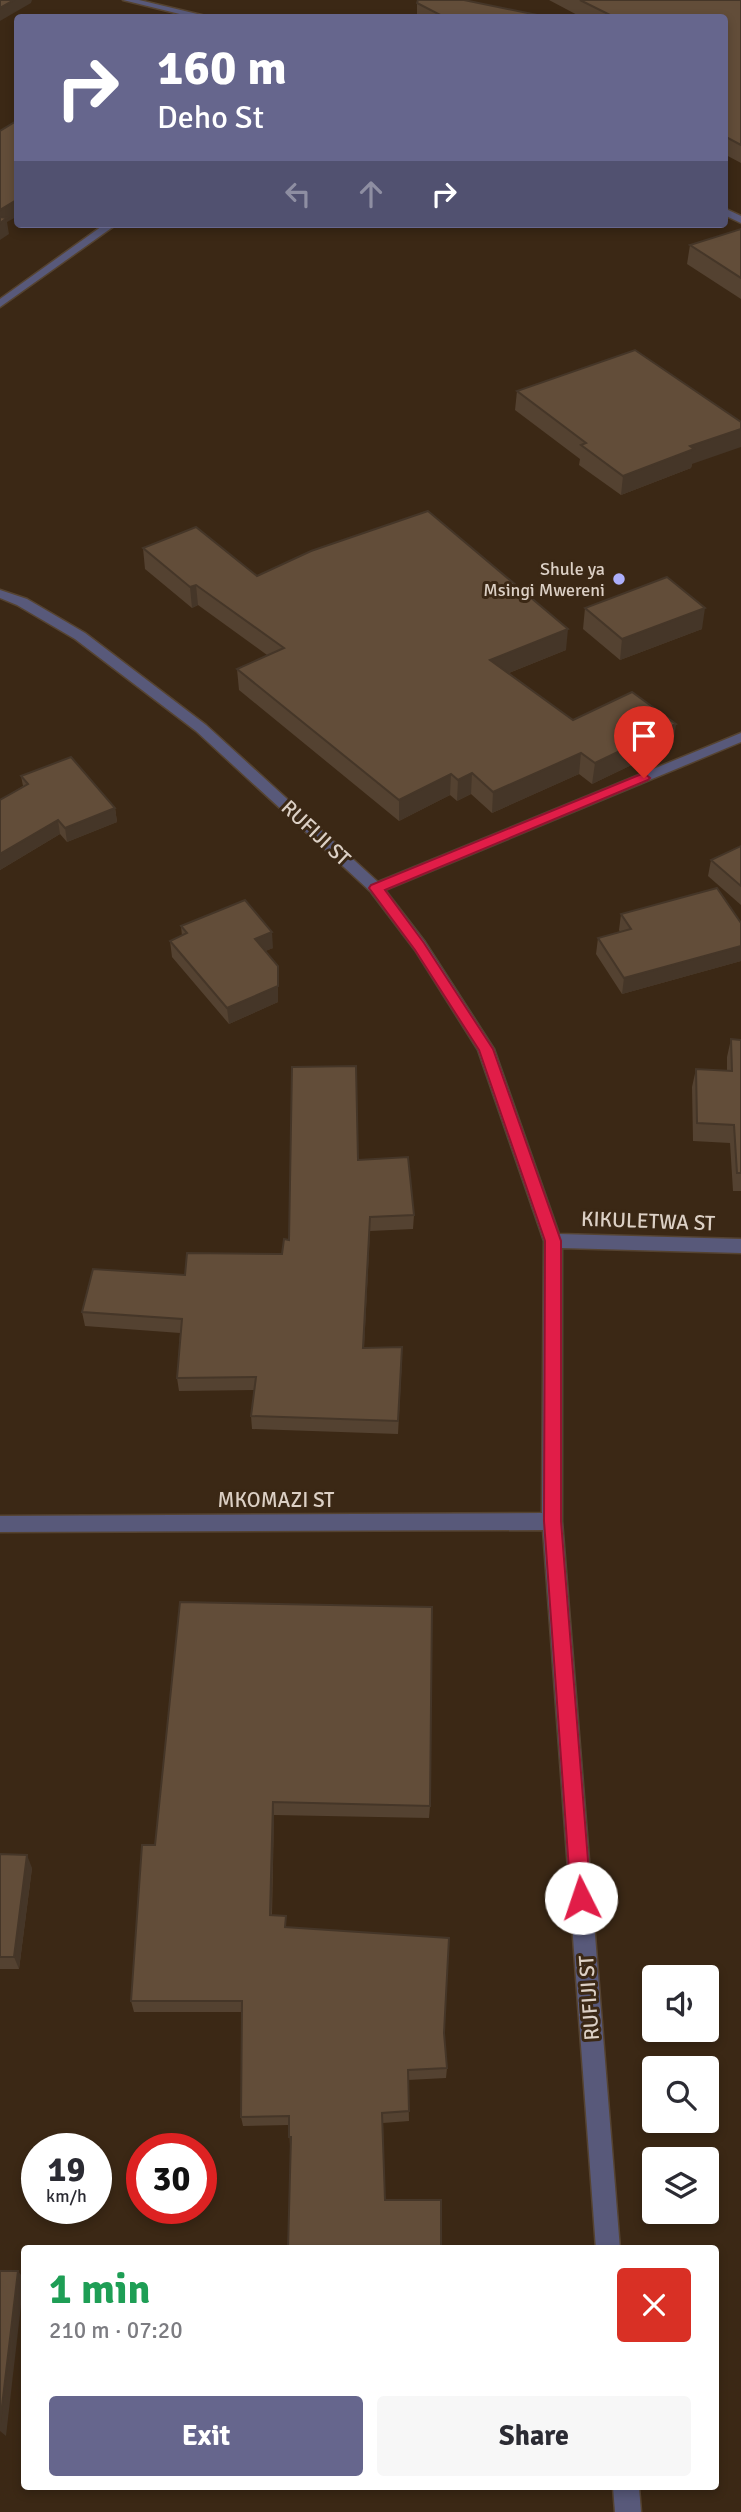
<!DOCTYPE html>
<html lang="en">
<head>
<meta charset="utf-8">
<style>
	:root { --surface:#fff; --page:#f7f7f7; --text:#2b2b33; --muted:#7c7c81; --accent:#66668d }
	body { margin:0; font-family:Signika,sans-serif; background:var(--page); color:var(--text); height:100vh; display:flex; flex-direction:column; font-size:26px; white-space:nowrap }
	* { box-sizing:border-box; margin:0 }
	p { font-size:23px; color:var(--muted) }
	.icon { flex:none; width:38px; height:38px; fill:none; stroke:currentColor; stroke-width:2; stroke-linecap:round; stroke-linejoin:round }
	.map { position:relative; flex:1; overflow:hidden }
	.details { position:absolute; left:21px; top:2245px; width:698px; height:245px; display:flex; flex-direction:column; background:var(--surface); border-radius:7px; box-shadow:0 4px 10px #0003 }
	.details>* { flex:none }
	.hud { position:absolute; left:14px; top:14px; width:714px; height:214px; border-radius:7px; box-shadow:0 4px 10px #0003; background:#66668d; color:#fff; overflow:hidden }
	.buttons { position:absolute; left:642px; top:1965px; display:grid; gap:14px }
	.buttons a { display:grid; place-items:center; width:77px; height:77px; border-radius:7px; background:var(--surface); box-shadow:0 4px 10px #0003; font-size:35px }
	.speed { position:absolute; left:21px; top:2133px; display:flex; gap:14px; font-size:35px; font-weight:700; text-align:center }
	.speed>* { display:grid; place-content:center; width:91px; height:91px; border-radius:50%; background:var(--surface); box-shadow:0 4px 10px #0003; line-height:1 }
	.speed small { font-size:18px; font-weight:400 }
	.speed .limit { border:10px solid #d22; background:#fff; color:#111 }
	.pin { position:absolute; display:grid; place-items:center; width:60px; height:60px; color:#fff; margin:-72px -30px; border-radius:50% 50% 50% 0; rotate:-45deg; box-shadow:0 0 7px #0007 }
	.pin .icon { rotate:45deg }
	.me { position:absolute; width:77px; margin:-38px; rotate:356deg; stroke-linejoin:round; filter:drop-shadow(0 0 5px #0008) }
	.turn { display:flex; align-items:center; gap:24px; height:147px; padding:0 28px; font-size:32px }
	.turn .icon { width:91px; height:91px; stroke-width:2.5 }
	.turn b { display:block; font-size:49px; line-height:60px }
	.lanes { display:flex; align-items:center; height:66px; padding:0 28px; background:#0003; justify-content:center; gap:35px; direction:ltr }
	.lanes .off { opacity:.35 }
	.round { display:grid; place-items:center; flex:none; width:74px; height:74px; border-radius:7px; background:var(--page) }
	.overview { display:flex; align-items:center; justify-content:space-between; height:119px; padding:0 28px }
	h1 { font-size:42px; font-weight:700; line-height:52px; color:#1e9e55 }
	.button { display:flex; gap:14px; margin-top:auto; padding:14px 28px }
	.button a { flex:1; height:80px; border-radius:7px; background:var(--accent); color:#fff; font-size:28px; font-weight:700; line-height:80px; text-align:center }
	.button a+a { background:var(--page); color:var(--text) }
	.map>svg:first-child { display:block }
</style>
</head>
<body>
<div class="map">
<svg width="741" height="2512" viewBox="0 0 741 2512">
	<rect width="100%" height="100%" fill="#3b2815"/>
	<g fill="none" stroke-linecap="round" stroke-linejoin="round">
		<defs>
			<g id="street">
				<path d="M123,0H139L214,18H196Z"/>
				<path d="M724,208L741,216V223L724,215Z"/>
				<path d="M105,224H117L0,307V299Z"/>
				<path d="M0,590L27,599L85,633L206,725L378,882L741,733V742L385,890L425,942L494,1049L559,1234L741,1239V1253L562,1248V1521L620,2249H596L543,1530L0,1532V1516L542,1513L544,1241L478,1050L415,950L371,892L196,731L75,639L17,605L0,598Z"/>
				<path d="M613,2487H639L641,2512H615Z"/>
			</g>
		</defs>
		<use href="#street" stroke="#554331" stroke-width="3"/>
		<use href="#street" fill="#58597a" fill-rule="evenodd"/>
	</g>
	<g fill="#544231">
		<path d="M549,0H741V163L724,154V18H583Z"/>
		<path d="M417,3L552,18H417Z"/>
		<path d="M741,229V299L687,264L690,245Z"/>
		<path d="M517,391L692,464L691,468L621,495L579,465L580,459L515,410Z"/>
		<path d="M143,548L566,650L509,673L573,720L673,745L592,784L579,774L492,813L471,794L457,801L450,795L399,821L239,690L237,669L267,655L198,605L192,608L145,569Z"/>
		<path d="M585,608L702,629L620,660L583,629Z"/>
		<path d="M21,776L115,808L117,822L67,842L60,834L0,870V800L23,786Z"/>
		<path d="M741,846V905L708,876L711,860Z"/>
		<path d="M621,914L741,923V961L622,994L596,954L598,938L620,932L619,930Z"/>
		<path d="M181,926L273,948L265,951L278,982V1002L229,1024L172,957L170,941L182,936Z"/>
		<path d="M731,1039L741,1040V1191H733L730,1143L693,1141L692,1087L696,1069L727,1071V1057Z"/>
		<path d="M358,1160L414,1215L413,1229L370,1231L364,1348L402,1360L398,1434L252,1429L251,1416L254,1390L179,1391L177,1378L180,1333L85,1326L82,1312L185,1275L282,1254L289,1240Z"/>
		<path d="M180,1602L430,1806L429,1818L274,1815L272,1915L287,1927L444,2033L447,2068L446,2078L408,2080L409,2121L383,2123L385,2200L441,2249L290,2147L289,2125L243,2126L241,2117L242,2012H134L131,2001L155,1845Z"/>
		<path d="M0,1854L32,1868L19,1969H0Z"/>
	</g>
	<g fill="#453628">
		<path d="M14,0H32L31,3L0,21V8Z"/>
		<path d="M18,199V216L7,222L9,234L0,240V210Z"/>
		<path d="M741,429V447L692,464L691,468L621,495L623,476L690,446Z"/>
		<path d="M196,585L198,605L192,608L190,587Z"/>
		<path d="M705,608L702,629L620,660L622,639Z"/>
		<path d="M568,629L566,650L489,681L490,660Z"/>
		<path d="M676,724L673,745L592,784L595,763Z"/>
		<path d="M581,753L579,774L492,813L493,792Z"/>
		<path d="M472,773L471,794L457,801L458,780Z"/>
		<path d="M451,774L450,795L399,821V800Z"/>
		<path d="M115,808L117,822L67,842L65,828Z"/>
		<path d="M58,820L60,834L0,870V854Z"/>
		<path d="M272,932L273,948L256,955L255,939Z"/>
		<path d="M741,946V961L622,994L624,978Z"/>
		<path d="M278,966V1002L229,1024L227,1008Z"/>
		<path d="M370,1217V1231L363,1361V1348Z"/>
		<path d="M273,1802L274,1815L271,1927L270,1915Z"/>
		<path d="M27,1855L32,1868L19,1969L14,1957Z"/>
		<path d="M18,2271L24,2279L6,2436L0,2431V2423Z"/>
	</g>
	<g fill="#624d39" stroke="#453628" stroke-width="2">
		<path d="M0,0H14L0,8Z"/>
		<path d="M418,0H464L552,18H446L417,3Z"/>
		<path d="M580,0H741V145L724,136V18H616Z"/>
		<path d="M18,120V199L0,210V131Z"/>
		<path d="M0,217L7,218L0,223Z"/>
		<path d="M741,229V278L690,245Z"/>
		<path d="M635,350L741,422V429L690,446L694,449L623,476L581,445L586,443L517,391Z"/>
		<path d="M428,511L568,629L490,660L573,720L632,692L676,724L595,763L581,753L493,792L472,773L458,780L451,774L399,800L237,669L284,648L196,585L190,587L143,548L196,527L257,576L311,551Z"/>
		<path d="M667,577L705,608L622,639L585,608Z"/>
		<path d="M71,757L115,808L65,828L58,820L0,854V800L28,784L21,776Z"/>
		<path d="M741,846V886L711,860Z"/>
		<path d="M717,888L741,923V946L624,978L598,938L631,929L621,914Z"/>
		<path d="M245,900L272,932L255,939L278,966V986L227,1008L170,941L187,933L181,926Z"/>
		<path d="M731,1039L741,1040V1173H737L734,1125L697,1123L696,1069L732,1071Z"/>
		<path d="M356,1066L358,1160L408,1157L414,1215L370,1217L363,1348L402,1347L398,1421L251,1416L256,1377L177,1378L182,1319L82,1312L93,1269L185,1275L187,1253L282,1254L284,1239L289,1240L292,1067Z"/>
		<path d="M180,1602L432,1607L430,1806L273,1802L270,1915L286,1916L285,1927L449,1938L444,2033L447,2068L408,2070L409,2111L382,2113L385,2200H441V2249H288L291,2137H289V2116L241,2117L242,2001H131L142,1845H155Z"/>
		<path d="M0,1854L27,1855L14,1957H0Z"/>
		<path d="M0,2271H18L0,2423Z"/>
	</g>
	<path fill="#e11d48" stroke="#92132f" stroke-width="2" d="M644,773L650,778L648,780L385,890L424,943L493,1049L561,1241V1521L591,1898L588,1905L581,1908L574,1905L571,1898L544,1521L545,1241L479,1050L415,950L369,888L371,885Z"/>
	<circle fill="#adaffb" stroke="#3b2815" stroke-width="2.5" cx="619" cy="579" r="7"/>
	<g text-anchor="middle" stroke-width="6" stroke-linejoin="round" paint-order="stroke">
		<g font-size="18" fill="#dcd0c5" stroke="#3b2815" text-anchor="end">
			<text x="605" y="575">Shule ya<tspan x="605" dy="21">Msingi Mwereni</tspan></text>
		</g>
		<g font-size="21" fill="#dcd0c5" stroke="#3b2815">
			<text transform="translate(316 833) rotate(43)" y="7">RUFIJI ST</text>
			<text transform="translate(648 1221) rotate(2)" y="7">KIKULETWA ST</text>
			<text x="276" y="1507">MKOMAZI ST</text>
			<text transform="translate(589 1998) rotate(-94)" y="7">RUFIJI ST</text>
		</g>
	</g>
</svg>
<div class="buttons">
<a><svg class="icon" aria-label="sound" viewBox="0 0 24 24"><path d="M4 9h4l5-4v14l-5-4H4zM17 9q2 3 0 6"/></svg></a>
<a><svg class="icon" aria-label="search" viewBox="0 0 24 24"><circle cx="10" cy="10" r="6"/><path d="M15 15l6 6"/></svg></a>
<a><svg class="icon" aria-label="layers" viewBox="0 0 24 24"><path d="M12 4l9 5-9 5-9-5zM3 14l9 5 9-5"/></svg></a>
</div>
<div class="speed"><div>19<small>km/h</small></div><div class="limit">30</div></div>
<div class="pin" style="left:644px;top:778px;background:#d93025"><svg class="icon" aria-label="arrive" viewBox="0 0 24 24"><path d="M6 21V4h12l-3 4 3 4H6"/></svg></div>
<svg class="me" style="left:581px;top:1898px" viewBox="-20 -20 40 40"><circle r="19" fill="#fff"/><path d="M0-13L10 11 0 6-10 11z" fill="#e11d48"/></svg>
<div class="hud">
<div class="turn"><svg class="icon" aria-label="right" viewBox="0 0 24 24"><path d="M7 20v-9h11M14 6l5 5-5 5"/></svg><div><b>160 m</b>Deho St</div></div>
<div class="lanes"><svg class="icon off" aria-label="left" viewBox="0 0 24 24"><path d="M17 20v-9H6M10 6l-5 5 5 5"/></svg><svg class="icon off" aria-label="ahead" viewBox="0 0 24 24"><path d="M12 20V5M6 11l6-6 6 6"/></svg><svg class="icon" aria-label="right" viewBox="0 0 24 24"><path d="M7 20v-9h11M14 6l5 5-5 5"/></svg></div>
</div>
<section class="details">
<div class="overview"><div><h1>1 min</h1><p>210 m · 07:20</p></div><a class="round" style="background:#d93025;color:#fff"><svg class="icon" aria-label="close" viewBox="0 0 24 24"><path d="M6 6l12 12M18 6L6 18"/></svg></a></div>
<div class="button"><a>Exit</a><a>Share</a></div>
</section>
</div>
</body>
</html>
